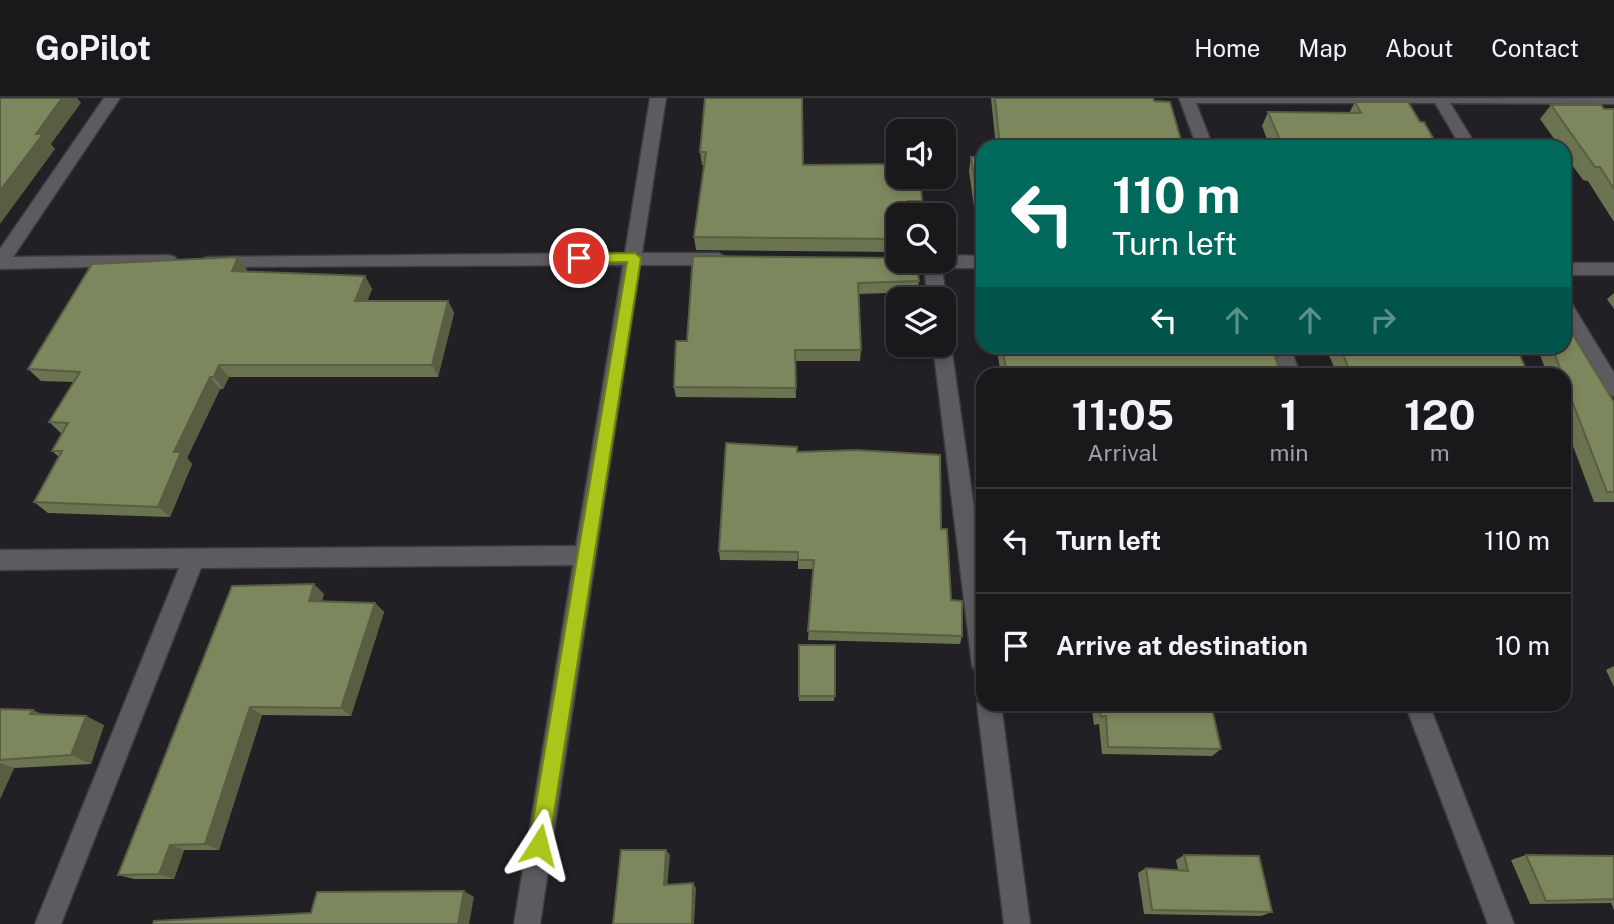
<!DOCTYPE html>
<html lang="en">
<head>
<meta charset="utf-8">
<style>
	:root { --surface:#1a181b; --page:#272528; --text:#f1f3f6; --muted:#9fa0a3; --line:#38373a }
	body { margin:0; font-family:"Public Sans",sans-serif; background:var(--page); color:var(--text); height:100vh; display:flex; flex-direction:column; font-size:26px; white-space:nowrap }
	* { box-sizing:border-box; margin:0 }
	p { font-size:23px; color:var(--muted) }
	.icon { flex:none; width:38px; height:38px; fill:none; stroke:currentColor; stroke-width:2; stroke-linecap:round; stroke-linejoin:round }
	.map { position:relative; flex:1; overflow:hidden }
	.sheet { position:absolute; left:976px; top:270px; width:595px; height:343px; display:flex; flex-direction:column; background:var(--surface); border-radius:21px; box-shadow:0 4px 10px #0003,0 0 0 2px var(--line) }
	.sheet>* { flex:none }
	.guide { position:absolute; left:976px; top:42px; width:595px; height:214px; border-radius:21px; box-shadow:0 4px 10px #0003,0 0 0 2px var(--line); background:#00695c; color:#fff; overflow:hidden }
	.buttons { position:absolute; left:886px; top:21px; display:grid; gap:14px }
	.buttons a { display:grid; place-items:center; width:70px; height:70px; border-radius:14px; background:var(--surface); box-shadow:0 4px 10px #0003,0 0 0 2px var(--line); font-size:35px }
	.pin { position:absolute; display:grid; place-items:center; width:60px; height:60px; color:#fff; margin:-30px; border:4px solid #fff; border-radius:50%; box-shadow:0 2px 7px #0007 }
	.me { position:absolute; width:77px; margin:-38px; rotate:9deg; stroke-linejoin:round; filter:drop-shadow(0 0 5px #0008) }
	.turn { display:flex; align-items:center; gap:24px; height:147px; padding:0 21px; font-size:32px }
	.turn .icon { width:91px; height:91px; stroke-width:2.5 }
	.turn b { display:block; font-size:49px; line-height:60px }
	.lanes { display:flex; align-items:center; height:66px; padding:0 21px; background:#0003; justify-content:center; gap:35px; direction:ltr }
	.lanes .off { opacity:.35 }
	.eta { display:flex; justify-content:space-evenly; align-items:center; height:119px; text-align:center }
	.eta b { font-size:42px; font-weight:700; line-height:49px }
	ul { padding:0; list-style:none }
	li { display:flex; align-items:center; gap:21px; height:105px; padding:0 21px; border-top:2px solid var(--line) }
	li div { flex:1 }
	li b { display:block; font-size:26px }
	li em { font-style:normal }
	header { display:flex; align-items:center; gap:42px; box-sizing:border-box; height:98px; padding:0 35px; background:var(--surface); border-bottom:2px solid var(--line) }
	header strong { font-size:33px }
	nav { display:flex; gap:38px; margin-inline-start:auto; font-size:24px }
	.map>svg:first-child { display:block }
</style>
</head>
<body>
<header>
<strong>GoPilot</strong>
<nav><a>Home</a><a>Map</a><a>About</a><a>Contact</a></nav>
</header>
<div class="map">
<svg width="1614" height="826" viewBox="0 0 1614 826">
	<rect width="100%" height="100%" fill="#222024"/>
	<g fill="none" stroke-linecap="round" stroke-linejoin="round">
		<defs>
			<g id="street">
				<path d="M104,0H120L13,159L169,157L175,159L178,163L175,167L0,171V151Z"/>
				<path d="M650,0H666L642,155H719L728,161L719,167H640L540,826H514L573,467L201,470L61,826H35L179,470L0,472V452L576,448L623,167L212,169L206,167L203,163L206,159L625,155Z"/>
				<path d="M1179,0H1614V6L1450,5L1477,49H1461L1435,5H1196L1213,49H1197Z"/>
				<path d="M888,157H898V163H943V157L984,158V170H942L946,201L943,206V201H928L924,169L882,167L879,163Z"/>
				<rect x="1564" y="165" width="50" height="12"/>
				<path d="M1564,202L1570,203L1614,275V298L1607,296L1564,224Z"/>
				<path d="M943,240L951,247L984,480V578L976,575L972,567L933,247H943Z"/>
				<path d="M1271,248H1290L1300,276H1282Z"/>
				<path d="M984,597V606H1001L1030,826H1004L977,606Z"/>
				<path d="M1405,606H1429L1514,826H1488Z"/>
			</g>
		</defs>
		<use href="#street" stroke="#3c3b3e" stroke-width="3"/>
		<use href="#street" fill="#5d5b5f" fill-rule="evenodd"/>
	</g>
	<g fill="#6b7450">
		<path d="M705,0L803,67L922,103L921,116L898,117V154L696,152L694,139L704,67H702L700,54Z"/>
		<path d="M991,0H1153L1154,3L1183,49H996Z"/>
		<path d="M1355,4L1420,24L1438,49H1270L1262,28L1268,14L1349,15Z"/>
		<path d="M1551,7L1614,11V124L1588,83L1583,82L1564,56V49H1560L1540,21Z"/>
		<path d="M971,59H984V117L975,116L969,73Z"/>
		<path d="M238,159L247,172L246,174L365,178L372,191L367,203H448L454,215L438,279H229L223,291H220L187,360L192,366L170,419L48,415L34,404L59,359L52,353L62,336L49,324L74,284L41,283L28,271Z"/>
		<path d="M898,160L919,183L917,194L859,196L861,252L860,263H795L796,300L676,299L674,289L687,243Z"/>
		<path d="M1614,195V211L1607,201Z"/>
		<path d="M996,248H1127L1129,256L1281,276H1001Z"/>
		<path d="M1325,248H1516L1528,276H1337Z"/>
		<path d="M1537,248H1564L1614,304V404H1594L1564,324V276H1547Z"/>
		<path d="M941,431L951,502L962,538L960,546L808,542L813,471H798V463L720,462L719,453Z"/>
		<path d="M324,496L322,503L375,505L384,514L351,618L262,617L219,752H184L174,781H134L118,777Z"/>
		<path d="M799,547H835L834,603H799Z"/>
		<path d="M1614,568V589L1606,572Z"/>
		<path d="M1091,606H1211L1221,651L1212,658L1102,656L1099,626L1094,627Z"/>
		<path d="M0,611L43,617L104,627L91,666L14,670L0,701Z"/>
		<path d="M1184,757L1272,814L1261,818L1144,816L1138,775L1146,770L1178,772L1176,762Z"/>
		<path d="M1526,757L1614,758V812L1611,805L1530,806L1511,762Z"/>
	</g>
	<g fill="#575e41">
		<path d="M62,0H77L81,5L51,46L55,51L0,126V93L36,36Z"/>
		<path d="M238,159L247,172L241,186L232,173Z"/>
		<path d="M365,178L372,191L362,216L355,203Z"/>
		<path d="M448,203L454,215L438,279L432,267Z"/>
		<path d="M219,267L229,279L223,291L214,279Z"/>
		<path d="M210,279L220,291L187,360L192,366L170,419L158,409L174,354Z"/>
		<path d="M314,486L324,496L319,512L309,503Z"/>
		<path d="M375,505L384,514L351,618L341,610Z"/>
		<path d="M250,609L262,617L219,752L205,746Z"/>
		<path d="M33,612L53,621L30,616Z"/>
		<path d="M86,618L104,627L91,666L71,657Z"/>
		<path d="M0,665L14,670L0,701Z"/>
		<path d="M170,747L184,752L174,781L159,776Z"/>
		<path d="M666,752L670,757L667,792L664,787Z"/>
		<path d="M693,785L696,790L694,826H692Z"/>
		<path d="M464,793L474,799L469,826H458Z"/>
	</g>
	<g fill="#7c875d" stroke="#575e41" stroke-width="2">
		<path d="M0,0H62L36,36H43L0,93Z"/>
		<path d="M705,0H802L803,67L898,66V79H920L922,103H908L910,117H898V141L694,139L706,54H700Z"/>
		<path d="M995,0H1153L1154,3L1170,4L1183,49H1000Z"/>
		<path d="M1355,4H1408L1420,24H1424L1438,49H1283L1268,14L1361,15Z"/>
		<path d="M1551,7H1601L1604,11H1614V91L1600,69H1595Z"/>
		<path d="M971,59H984V103H978Z"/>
		<path d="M693,158L898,160V163H916L919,183L858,185L861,252H795L796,290L674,289L676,243H687Z"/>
		<path d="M238,159L232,173L365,178L355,203H448L432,267H219L214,279H210L174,354H181L158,409L34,404L62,353H52L68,325L49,324L80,274L28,271L92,166Z"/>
		<path d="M1564,222L1614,304V394H1607L1564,282V276H1562L1552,248H1564Z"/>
		<path d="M1002,248H1127L1129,256H1274L1281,276H1007Z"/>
		<path d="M1339,248H1516L1528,276H1462L1458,270L1350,273Z"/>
		<path d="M726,345L797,349V354L856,352L940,357L941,431H947L951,502L962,503V538L808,533L814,462H798V454L719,453Z"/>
		<path d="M314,486L309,503L375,505L341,610L250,609L205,746L170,747L159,776L118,777L232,488Z"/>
		<rect x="799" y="547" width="36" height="51"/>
		<path d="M1098,606H1211L1221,651L1108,649L1106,618L1101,619Z"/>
		<path d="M0,611L33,612L30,616L86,618L71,657L0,662Z"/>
		<path d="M621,752H666L664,787L693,785L692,826H613Z"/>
		<path d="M1184,757L1259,758L1272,814L1152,812L1146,770L1188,773Z"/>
		<path d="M1526,757L1614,758V801L1546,803Z"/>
		<path d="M464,793L458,826H153L154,823L311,815L317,794Z"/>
	</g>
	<path fill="#a9c71b" stroke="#6e8112" stroke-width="2" d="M635,155L641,160L549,747L546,754L539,757L532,754L529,747L627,164L579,165L573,160L579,156Z"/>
</svg>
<div class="buttons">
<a><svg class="icon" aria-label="sound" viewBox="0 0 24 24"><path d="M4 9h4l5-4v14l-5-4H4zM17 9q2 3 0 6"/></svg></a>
<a><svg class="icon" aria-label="search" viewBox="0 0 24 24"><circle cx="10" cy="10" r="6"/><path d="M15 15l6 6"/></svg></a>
<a><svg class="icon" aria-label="layers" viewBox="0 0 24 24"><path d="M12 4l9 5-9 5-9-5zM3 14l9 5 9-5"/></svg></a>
</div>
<div class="pin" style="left:579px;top:160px;background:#d93025"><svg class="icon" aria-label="arrive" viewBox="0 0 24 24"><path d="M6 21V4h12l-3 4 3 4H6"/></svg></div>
<svg class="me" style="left:539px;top:747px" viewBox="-20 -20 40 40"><path d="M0-17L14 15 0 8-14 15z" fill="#a9c71b" stroke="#fff" stroke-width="4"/></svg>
<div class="guide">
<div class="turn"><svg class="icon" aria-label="left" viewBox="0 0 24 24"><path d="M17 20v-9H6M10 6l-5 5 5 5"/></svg><div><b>110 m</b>Turn left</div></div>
<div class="lanes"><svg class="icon" aria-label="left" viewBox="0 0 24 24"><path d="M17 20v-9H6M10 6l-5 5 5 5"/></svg><svg class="icon off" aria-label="ahead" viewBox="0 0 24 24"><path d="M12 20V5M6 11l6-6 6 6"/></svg><svg class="icon off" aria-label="ahead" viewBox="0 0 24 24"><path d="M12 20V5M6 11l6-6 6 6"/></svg><svg class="icon off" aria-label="right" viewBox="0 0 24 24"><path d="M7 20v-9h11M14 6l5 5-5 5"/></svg></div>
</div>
<section class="sheet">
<div class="eta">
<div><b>11:05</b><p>Arrival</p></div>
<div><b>1</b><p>min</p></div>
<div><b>120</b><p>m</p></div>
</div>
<ul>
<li><svg class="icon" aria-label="left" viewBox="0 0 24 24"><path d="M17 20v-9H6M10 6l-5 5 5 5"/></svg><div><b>Turn left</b></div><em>110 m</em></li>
<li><svg class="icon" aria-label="arrive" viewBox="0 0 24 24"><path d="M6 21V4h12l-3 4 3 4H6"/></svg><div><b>Arrive at destination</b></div><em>10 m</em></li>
</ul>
</section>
</div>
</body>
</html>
